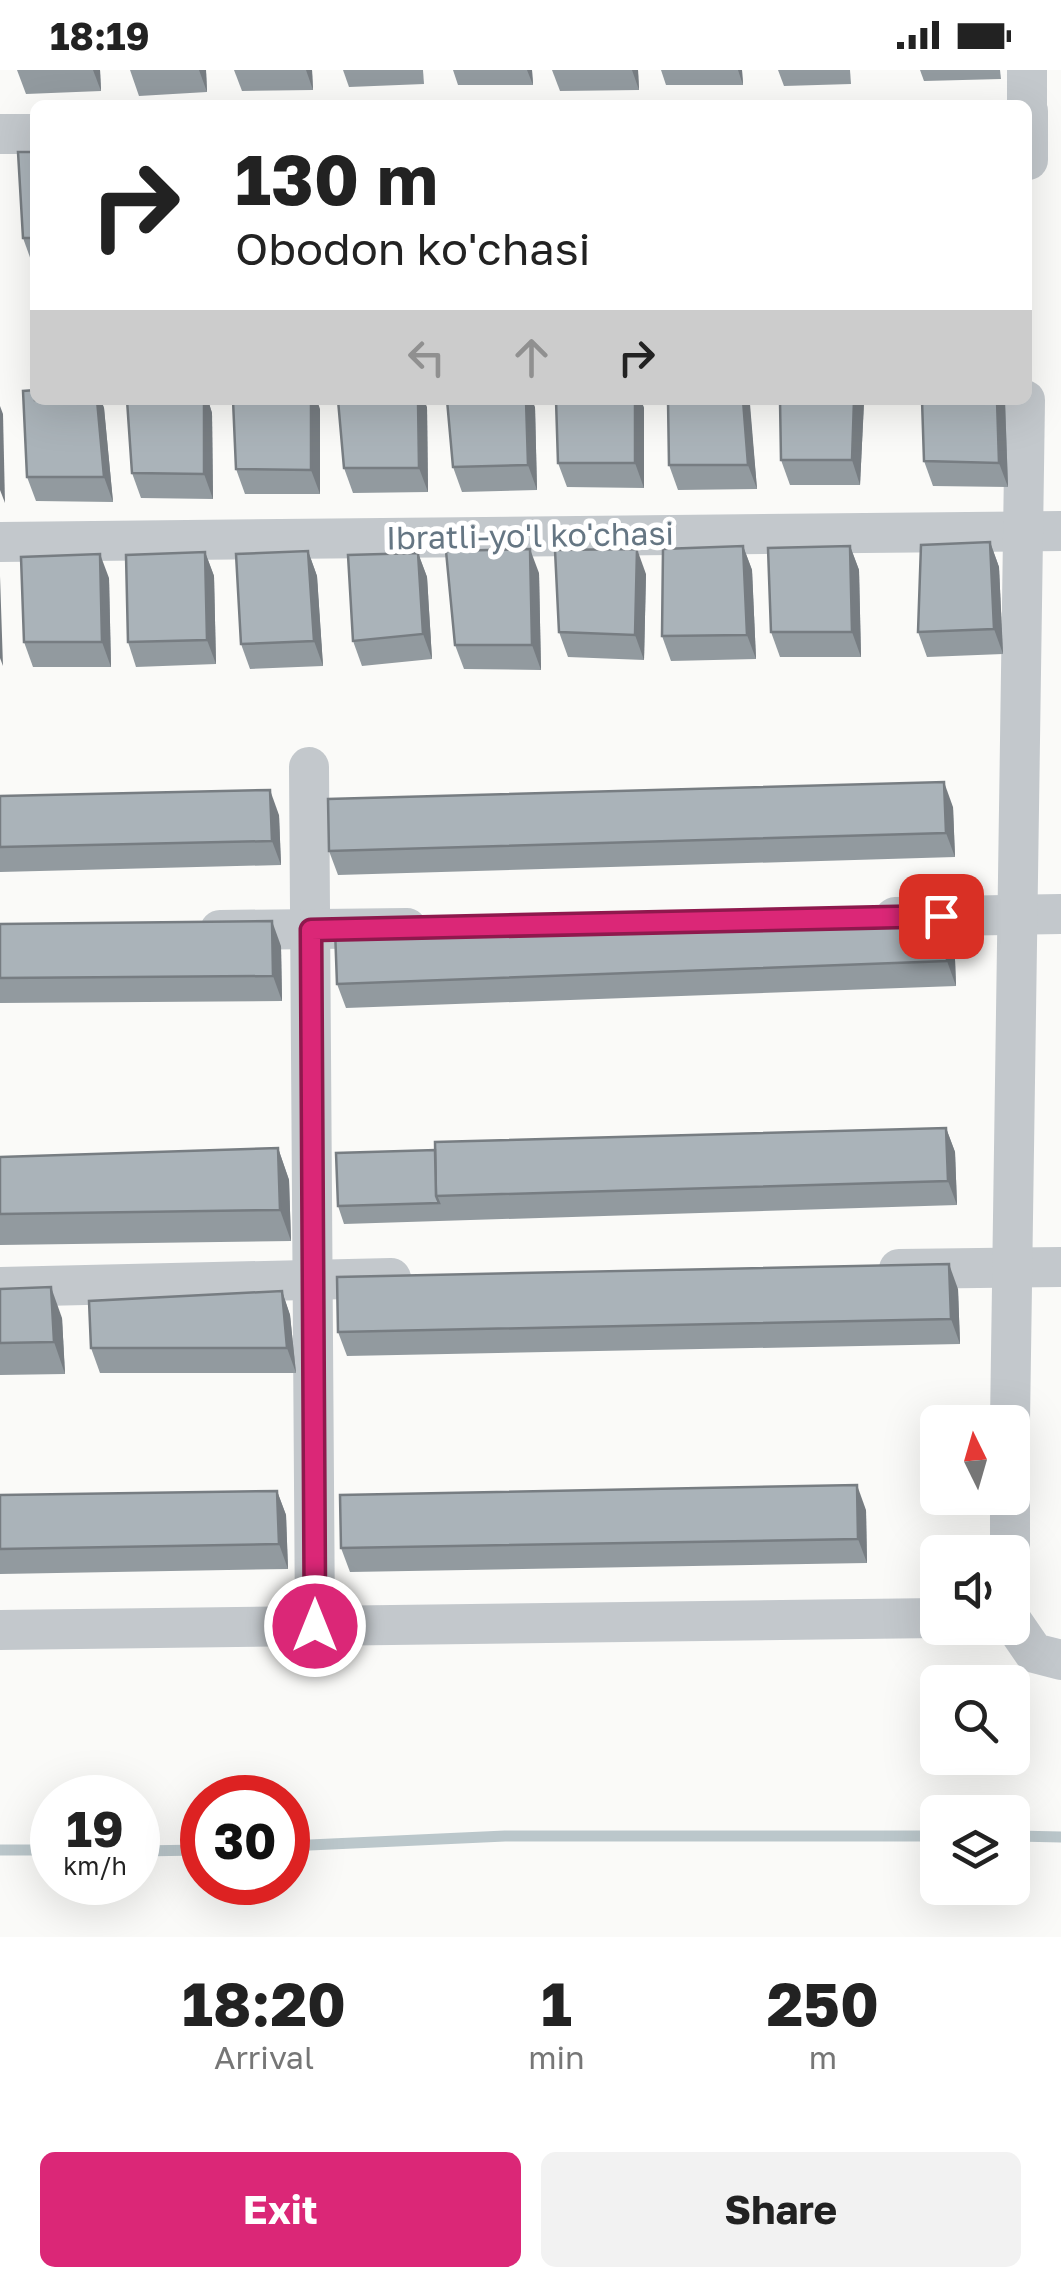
<!DOCTYPE html>
<html lang="en">
<head>
<meta charset="utf-8">
<style>
	:root { --surface:#fff; --page:#f2f2f2; --text:#222; --muted:#767676; --accent:#db2777 }
	body { margin:0; font-family:"Golos Text",sans-serif; background:var(--page); color:var(--text); height:100vh; display:flex; flex-direction:column; font-size:38px; white-space:nowrap }
	* { box-sizing:border-box; margin:0 }
	p { font-size:32px; color:var(--muted) }
	.icon { flex:none; width:55px; height:55px; fill:none; stroke:currentColor; stroke-width:2; stroke-linecap:round; stroke-linejoin:round }
	.map { position:relative; height:1867px; overflow:hidden }
	.side { display:flex; flex-direction:column; background:var(--surface); flex:1 }
	.side>* { flex:none }
	.hud { position:absolute; left:30px; top:30px; width:1002px; height:305px; border-radius:15px; box-shadow:0 10px 40px #0002; background:#fff; color:var(--text); overflow:hidden }
	.needle { width:65px; rotate:355deg }
	.controls { position:absolute; left:920px; top:1335px; display:grid; gap:20px }
	.controls a { display:grid; place-items:center; width:110px; height:110px; border-radius:15px; background:var(--surface); box-shadow:0 10px 40px #0002; font-size:50px }
	.speed { position:absolute; left:30px; top:1705px; display:flex; gap:20px; font-size:50px; font-weight:700; text-align:center }
	.speed>* { display:grid; place-content:center; width:130px; height:130px; border-radius:50%; background:var(--surface); box-shadow:0 10px 40px #0002; line-height:1 }
	.speed small { font-size:25px; font-weight:400 }
	.speed .limit { border:15px solid #d22; background:#fff; color:#111 }
	.pin { position:absolute; display:grid; place-items:center; width:85px; height:85px; color:#fff; margin:-42px; border-radius:20px; box-shadow:0 5px 15px #0006 }
	.me { position:absolute; width:110px; margin:-55px; rotate:0deg; stroke-linejoin:round; filter:drop-shadow(0 0 8px #0008) }
	.turn { display:flex; align-items:center; gap:35px; height:210px; padding:0 40px; font-size:45px }
	.turn .icon { width:130px; height:130px; stroke-width:2.5 }
	.turn b { display:block; font-size:70px; line-height:85px }
	.lanes { display:flex; align-items:center; height:95px; padding:0 40px; background:#0003; justify-content:center; gap:50px; direction:ltr }
	.lanes .off { opacity:.35 }
	.eta { display:flex; justify-content:space-evenly; align-items:center; height:170px; text-align:center }
	.eta b { font-size:60px; font-weight:700; line-height:70px }
	.action { display:flex; gap:20px; margin-top:auto; padding:20px 40px }
	.action a { flex:1; height:115px; border-radius:15px; background:var(--accent); color:#fff; font-size:40px; font-weight:700; line-height:115px; text-align:center }
	.action a+a { background:var(--page); color:var(--text) }
	.status { display:flex; justify-content:space-between; align-items:center; height:70px; padding:0 50px; background:var(--surface); direction:ltr }
	.status svg { height:28px; fill:currentColor }
	.map>svg:first-child { display:block }
</style>
</head>
<body>
<div class="status"><b>18:19</b><svg viewBox="0 0 49 12"><path d="M0 12V9h3v3zM5 12V6h3v6zM10 12V3h3v9zM15 12V0h3v12zM26 1h20v11H26zM47 4h2v5h-2z"/></svg></div>
<div class="map">
<svg width="1061" height="1867" viewBox="0 0 1061 1867">
	<rect width="100%" height="100%" fill="#fafaf8"/>
	<g fill="none" stroke-linecap="round" stroke-linejoin="round">
		<g stroke="#bbc7cb" stroke-width="11">
			<path d="M1012,1766L1061,1767"/>
			<path d="M288,1776L505,1766H938"/>
			<path d="M0,1780H52"/>
			<path d="M138,1781L202,1780"/>
		</g>
		<g stroke="#c3c8cc" stroke-width="40">
			<path d="M1027,0V35"/>
			<path d="M1028,41V90"/>
			<path d="M0,64H35"/>
			<path d="M0,472L1061,461"/>
			<path d="M309,697L315,1556"/>
			<path d="M895,847L1061,844"/>
			<path d="M220,860L407,858"/>
			<path d="M899,1199L1061,1197"/>
			<path d="M0,1217L391,1208"/>
			<path d="M1010,1352L1025,330"/>
			<path d="M1010,1482V1428"/>
			<path d="M1012,1551L1034,1583L1061,1590"/>
			<path d="M0,1560L938,1548"/>
		</g>
	</g>
	<g fill="#929a9f">
		<path d="M17,0H100L101,21L26,24Z"/>
		<path d="M130,0H206L207,22L139,26Z"/>
		<path d="M234,0H312L313,20L242,21Z"/>
		<path d="M343,0H423L424,14L349,17Z"/>
		<path d="M453,0H532L533,15H458Z"/>
		<path d="M552,0H638L639,20L560,21Z"/>
		<path d="M661,0H742L743,15H666Z"/>
		<path d="M778,0H850L851,14L784,16Z"/>
		<path d="M920,0H1000L1001,9L924,11Z"/>
		<path d="M35,82V193H32L23,168Z"/>
		<path d="M35,330H101L104,338L113,432L36,431L27,407Z"/>
		<path d="M127,330H208L212,343L213,429L141,428L132,403Z"/>
		<path d="M556,330H641L644,338V418L567,417L558,393Z"/>
		<path d="M668,330H749L757,419L678,420L669,395Z"/>
		<path d="M922,330H1005L1008,417L933,416L924,391Z"/>
		<path d="M864,332L860,415H790L781,390Z"/>
		<path d="M427,337L428,422L353,423L344,398Z"/>
		<path d="M535,337L537,420L462,422L453,397Z"/>
		<path d="M320,339V424H245L236,399Z"/>
		<path d="M990,472L999,497L1003,584L927,587L918,562Z"/>
		<path d="M743,476L752,500L756,589L671,591L662,566Z"/>
		<path d="M850,476L859,500L861,587H780L771,562Z"/>
		<path d="M308,481L317,506L323,596L250,599L241,574Z"/>
		<path d="M205,482L214,506L216,594L136,597L128,572Z"/>
		<path d="M418,483L427,507L432,589L362,596L353,571Z"/>
		<path d="M539,503L541,600L464,599L455,575Z"/>
		<path d="M646,504L644,590L568,587L559,562Z"/>
		<path d="M109,508L111,597H33L24,572Z"/>
		<path d="M0,726L279,745L281,795L0,802Z"/>
		<path d="M953,737L955,787L338,805L329,781Z"/>
		<path d="M945,838L954,863L956,916L346,938L337,914Z"/>
		<path d="M0,854L281,876L282,931L0,933Z"/>
		<path d="M946,1058L955,1082L957,1135L344,1154L338,1136L435,1080Z"/>
		<path d="M278,1078L289,1110L291,1171L0,1175V1087Z"/>
		<path d="M0,1219L62,1248L65,1304L0,1305Z"/>
		<path d="M958,1219L960,1274L347,1286L338,1262Z"/>
		<path d="M282,1221L290,1245L296,1303H100L91,1278Z"/>
		<path d="M277,1421L286,1445L288,1499L0,1504V1425Z"/>
		<path d="M866,1440L867,1493L350,1502L341,1478Z"/>
	</g>
	<g fill="#777d82">
		<path d="M93,0H100L101,21Z"/>
		<path d="M199,0H206L207,22Z"/>
		<path d="M306,0H312L313,20Z"/>
		<path d="M527,0H532L533,15Z"/>
		<path d="M632,0H638L639,20Z"/>
		<path d="M738,0H742L743,15Z"/>
		<path d="M97,330H101L104,338L113,432L104,407Z"/>
		<path d="M204,330H208L212,343L213,429L204,404Z"/>
		<path d="M311,330H317L320,339V424L311,400Z"/>
		<path d="M418,330H424L427,337L428,422L419,398Z"/>
		<path d="M526,330H532L535,337L537,420L528,395Z"/>
		<path d="M635,330H641L644,338V418L635,393Z"/>
		<path d="M743,330H749L750,334L757,419L748,395Z"/>
		<path d="M854,330H863L864,332L860,415L852,390Z"/>
		<path d="M997,330H1005V332L1008,417L999,393Z"/>
		<path d="M0,336L3,344L5,433L0,420Z"/>
		<path d="M990,472L999,497L1003,584L994,559Z"/>
		<path d="M743,476L752,500L756,589L747,565Z"/>
		<path d="M850,476L859,500L861,587L852,562Z"/>
		<path d="M530,479L539,503L541,600L532,575Z"/>
		<path d="M637,479L646,504L644,590L635,565Z"/>
		<path d="M308,481L317,506L323,596L314,571Z"/>
		<path d="M205,482L214,506L216,594L207,570Z"/>
		<path d="M418,483L427,507L432,589L423,564Z"/>
		<path d="M100,484L109,508L111,597L102,572Z"/>
		<path d="M0,505V506L3,596L0,588Z"/>
		<path d="M944,712L953,737L955,787L946,763Z"/>
		<path d="M270,720L279,745L281,795L272,771Z"/>
		<path d="M945,838L954,863L956,916L947,891Z"/>
		<path d="M272,851L281,876L282,931L273,906Z"/>
		<path d="M946,1058L955,1082L957,1135L948,1111Z"/>
		<path d="M278,1078L289,1110L291,1171L280,1140Z"/>
		<path d="M949,1194L958,1219L960,1274L951,1249Z"/>
		<path d="M51,1217L62,1248L65,1304L54,1272Z"/>
		<path d="M282,1221L290,1245L296,1303L287,1278Z"/>
		<path d="M857,1415L866,1440L867,1493L858,1469Z"/>
		<path d="M277,1421L286,1445L288,1499L279,1474Z"/>
	</g>
	<g fill="#aab3b9" stroke="#777d82" stroke-width="2.5">
		<path d="M18,82H35V168H23Z"/>
		<path d="M35,320V330H97L104,407H27L23,321Z"/>
		<path d="M127,330H204V404L132,403Z"/>
		<path d="M233,330H311V400L236,399Z"/>
		<path d="M338,330H418L419,398H344Z"/>
		<path d="M447,330H526L528,395L453,397Z"/>
		<path d="M556,330H635V393H558Z"/>
		<path d="M668,330H743L748,395H669Z"/>
		<path d="M780,330H854L852,390H781Z"/>
		<path d="M922,330H997L999,393L924,391Z"/>
		<path d="M990,472L994,559L918,562L921,475Z"/>
		<path d="M743,476L747,565L662,566L663,479Z"/>
		<path d="M850,476L852,562H771L768,478Z"/>
		<path d="M530,479L532,575H455L446,481Z"/>
		<path d="M637,479L635,565L559,562L555,480Z"/>
		<path d="M308,481L314,571L241,574L236,484Z"/>
		<path d="M205,482L207,570L128,572L126,485Z"/>
		<path d="M418,483L423,564L353,571L348,485Z"/>
		<path d="M100,484L102,572H24L21,487Z"/>
		<path d="M944,712L946,763L329,781L328,729Z"/>
		<path d="M270,720L272,771L0,777V726Z"/>
		<path d="M945,838L947,891L337,914L335,859Z"/>
		<path d="M272,851L273,906L0,908V854Z"/>
		<path d="M946,1058L948,1111L436,1126L435,1072Z"/>
		<path d="M278,1078L280,1140L0,1144V1087Z"/>
		<path d="M435,1080L436,1126L439,1133L338,1136L336,1083Z"/>
		<path d="M949,1194L951,1249L338,1262L337,1207Z"/>
		<path d="M51,1217L54,1272L0,1273V1219Z"/>
		<path d="M282,1221L287,1278H91L89,1231Z"/>
		<path d="M857,1415L858,1469L341,1478L340,1425Z"/>
		<path d="M277,1421L279,1474L0,1479V1425Z"/>
	</g>
	<g fill="none" stroke-linecap="round" stroke-linejoin="round">
		<defs>
			<path id="route" d="M315,1556L311,860L941,846"/>
		</defs>
		<use href="#route" stroke="#8e194d" stroke-width="25"/>
		<use href="#route" stroke="#db2777" stroke-width="18"/>
	</g>
	<g text-anchor="middle" stroke-width="10" stroke-linejoin="round" paint-order="stroke">
		<g font-size="32" fill="#657683" stroke="#fff">
			<text transform="translate(530 466) rotate(-1)" y="11">Ibratli-yo'l ko'chasi</text>
		</g>
	</g>
</svg>
<div class="controls">
<a><svg class="needle" viewBox="-14 -14 28 28"><path d="M0-13l5 13h-10z" fill="#e53935"/><path d="M0 13l5-13h-10z" fill="#767676"/></svg></a>
<a><svg class="icon" aria-label="sound" viewBox="0 0 24 24"><path d="M4 9h4l5-4v14l-5-4H4zM17 9q2 3 0 6"/></svg></a>
<a><svg class="icon" aria-label="search" viewBox="0 0 24 24"><circle cx="10" cy="10" r="6"/><path d="M15 15l6 6"/></svg></a>
<a><svg class="icon" aria-label="layers" viewBox="0 0 24 24"><path d="M12 4l9 5-9 5-9-5zM3 14l9 5 9-5"/></svg></a>
</div>
<div class="speed"><div>19<small>km/h</small></div><div class="limit">30</div></div>
<div class="pin" style="left:941px;top:846px;background:#d93025"><svg class="icon" aria-label="arrive" viewBox="0 0 24 24"><path d="M6 21V4h12l-3 4 3 4H6"/></svg></div>
<svg class="me" style="left:315px;top:1556px" viewBox="-20 -20 40 40"><circle r="17" fill="#db2777" stroke="#fff" stroke-width="3"/><path d="M0-11L8 9 0 5-8 9z" fill="#fff"/></svg>
<div class="hud">
<div class="turn"><svg class="icon" aria-label="right" viewBox="0 0 24 24"><path d="M7 20v-9h11M14 6l5 5-5 5"/></svg><div><b>130 m</b>Obodon ko'chasi</div></div>
<div class="lanes"><svg class="icon off" aria-label="left" viewBox="0 0 24 24"><path d="M17 20v-9H6M10 6l-5 5 5 5"/></svg><svg class="icon off" aria-label="ahead" viewBox="0 0 24 24"><path d="M12 20V5M6 11l6-6 6 6"/></svg><svg class="icon" aria-label="right" viewBox="0 0 24 24"><path d="M7 20v-9h11M14 6l5 5-5 5"/></svg></div>
</div>
</div>
<section class="side">
<div class="eta">
<div><b>18:20</b><p>Arrival</p></div>
<div><b>1</b><p>min</p></div>
<div><b>250</b><p>m</p></div>
</div>
<div class="action"><a>Exit</a><a>Share</a></div>
</section>
</body>
</html>
